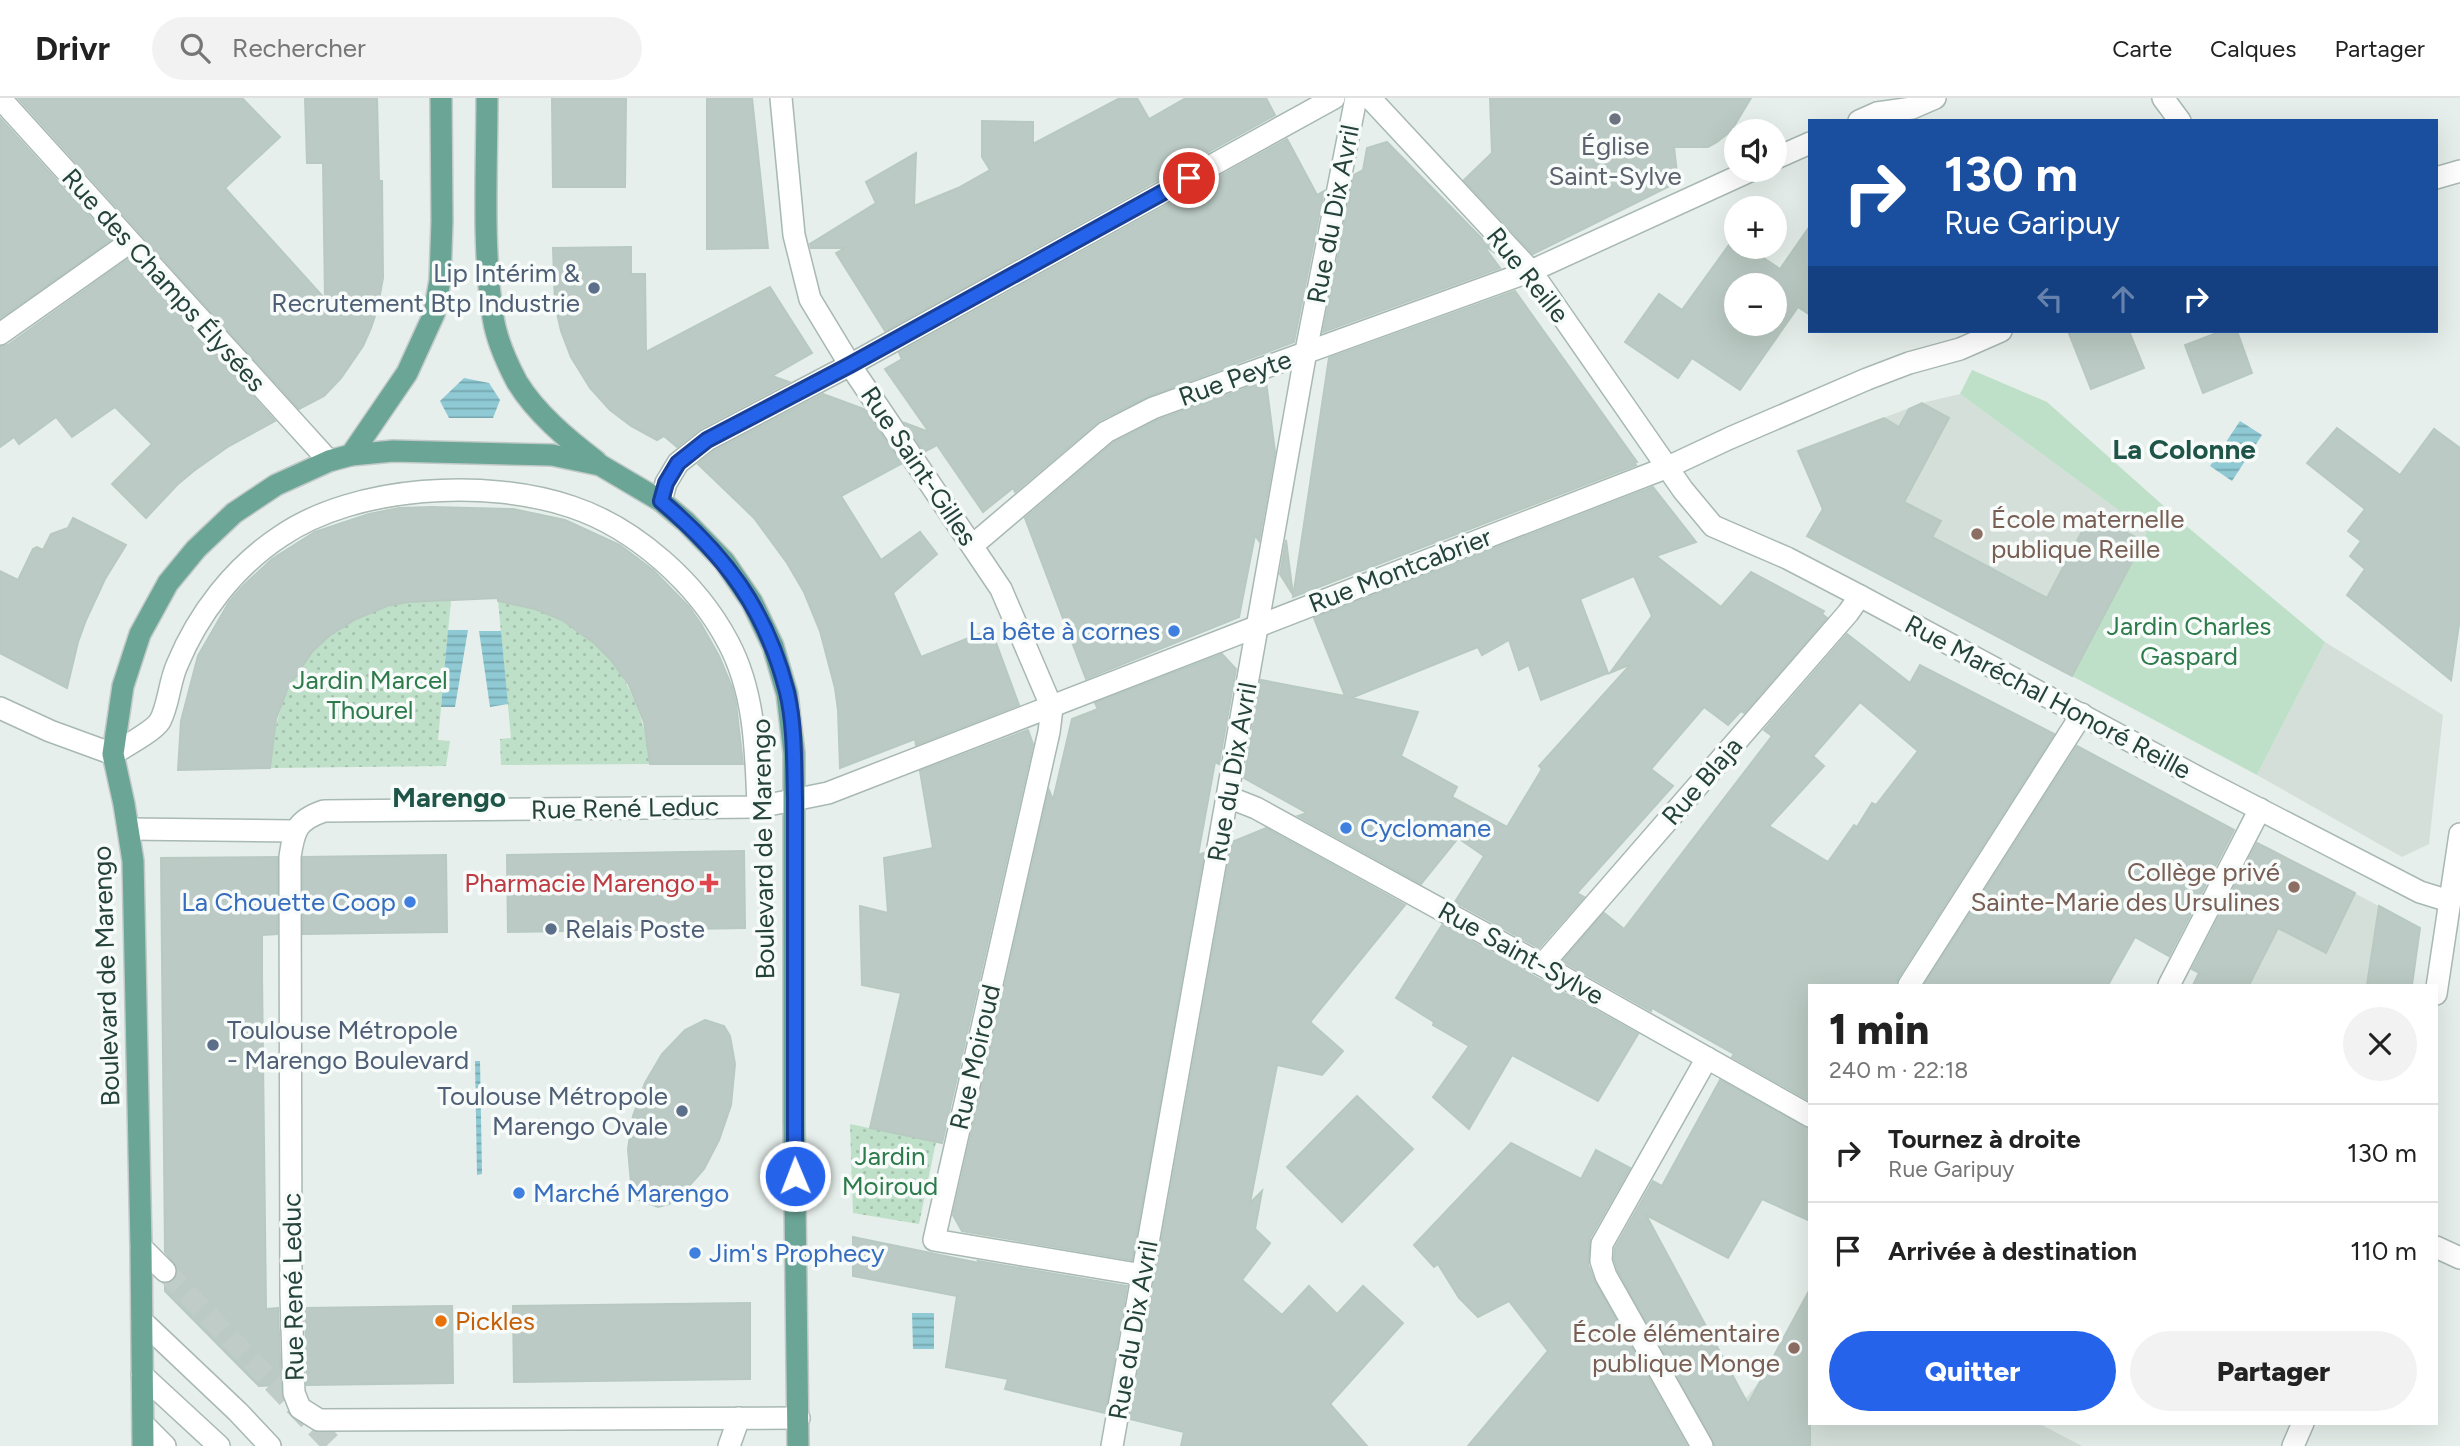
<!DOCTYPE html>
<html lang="fr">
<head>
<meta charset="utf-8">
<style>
	:root { --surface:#fff; --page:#f2f2f2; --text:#222; --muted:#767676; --line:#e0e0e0; --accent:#2563eb }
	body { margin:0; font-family:Figtree,sans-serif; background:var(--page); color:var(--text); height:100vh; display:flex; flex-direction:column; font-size:26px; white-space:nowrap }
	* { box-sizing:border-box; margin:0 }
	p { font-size:23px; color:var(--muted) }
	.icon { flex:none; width:38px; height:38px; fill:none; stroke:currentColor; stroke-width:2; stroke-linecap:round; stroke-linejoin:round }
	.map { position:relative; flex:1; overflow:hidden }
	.details { position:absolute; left:1808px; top:886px; width:630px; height:441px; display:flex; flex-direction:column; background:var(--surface); border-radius:0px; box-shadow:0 7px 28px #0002 }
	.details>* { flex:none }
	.banner { position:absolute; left:1808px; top:21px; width:630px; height:214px; border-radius:0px; box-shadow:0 7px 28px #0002; background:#1a4fa0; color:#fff; overflow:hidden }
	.tools { position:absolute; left:1724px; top:21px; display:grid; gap:14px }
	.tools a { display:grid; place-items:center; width:63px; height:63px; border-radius:50%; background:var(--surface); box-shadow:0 7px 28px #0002; font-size:35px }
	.pin { position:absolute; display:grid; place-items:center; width:60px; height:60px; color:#fff; margin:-30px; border:4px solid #fff; border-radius:50%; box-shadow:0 2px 7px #0007 }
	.me { position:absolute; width:77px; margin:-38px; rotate:359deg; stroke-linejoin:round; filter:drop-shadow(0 0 5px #0008) }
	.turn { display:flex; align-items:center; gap:24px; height:147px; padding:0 21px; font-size:32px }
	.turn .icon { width:91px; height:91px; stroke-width:2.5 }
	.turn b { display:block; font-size:49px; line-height:60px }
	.lanes { display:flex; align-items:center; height:66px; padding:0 21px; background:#0003; justify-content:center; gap:35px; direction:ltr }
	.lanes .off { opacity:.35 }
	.round { display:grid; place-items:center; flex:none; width:74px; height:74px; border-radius:37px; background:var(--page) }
	.overview { display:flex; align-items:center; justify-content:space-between; height:119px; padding:0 21px }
	h1 { font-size:42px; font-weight:800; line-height:52px }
	.button { display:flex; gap:14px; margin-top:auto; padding:14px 21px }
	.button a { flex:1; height:80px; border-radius:42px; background:var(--accent); color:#fff; font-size:28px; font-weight:800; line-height:80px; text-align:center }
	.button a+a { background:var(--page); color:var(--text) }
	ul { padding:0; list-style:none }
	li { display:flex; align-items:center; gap:21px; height:98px; padding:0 21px; border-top:2px solid var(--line) }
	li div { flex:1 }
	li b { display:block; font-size:26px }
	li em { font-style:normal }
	header { display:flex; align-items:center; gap:42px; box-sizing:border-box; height:98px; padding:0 35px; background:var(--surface); border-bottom:2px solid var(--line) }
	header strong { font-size:33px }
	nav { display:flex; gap:38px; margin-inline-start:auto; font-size:24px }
	.search { width:490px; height:63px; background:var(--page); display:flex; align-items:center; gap:18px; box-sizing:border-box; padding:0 24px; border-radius:38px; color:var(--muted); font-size:26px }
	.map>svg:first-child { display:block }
</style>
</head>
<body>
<header>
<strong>Drivr</strong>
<div class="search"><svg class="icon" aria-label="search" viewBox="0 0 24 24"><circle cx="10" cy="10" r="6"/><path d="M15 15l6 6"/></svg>Rechercher</div>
<nav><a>Carte</a><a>Calques</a><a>Partager</a></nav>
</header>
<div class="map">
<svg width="2460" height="1348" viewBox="0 0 2460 1348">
	<defs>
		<pattern id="garden-dots" width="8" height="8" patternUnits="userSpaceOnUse" patternTransform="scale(1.75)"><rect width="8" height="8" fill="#bfe0c8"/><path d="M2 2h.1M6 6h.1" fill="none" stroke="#a4c1ad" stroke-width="1.8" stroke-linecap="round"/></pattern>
		<pattern id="water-rules" width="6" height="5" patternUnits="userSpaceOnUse" patternTransform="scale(1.75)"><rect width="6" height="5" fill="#8ec9d4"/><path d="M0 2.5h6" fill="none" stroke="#74a5ad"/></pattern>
	</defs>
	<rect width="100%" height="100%" fill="#e6efeb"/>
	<g fill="#d4dfda">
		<path d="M1960,296L2147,433L2072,578L1807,438L1822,412L1798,353L1922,305Z"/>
		<path d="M2325,544L2443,617L2429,746L2402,759L2257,677Z"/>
		<path d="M2266,748L2420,830L2412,887H2193Z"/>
		<path d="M1805,1201L1810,1204V1325H2038L2082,1348H1728L1754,1313L1745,1301L1761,1282Z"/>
	</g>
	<path fill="#bfe0c8" d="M1972,272L2047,304L2184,426L2325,544L2257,677L2072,578L2147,433L1960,296Z"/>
	<g fill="url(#garden-dots)">
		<path d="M451,502L438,642L450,643L446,668L271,670C273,595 311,530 387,508C408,502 430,503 451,502Z"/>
		<path d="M498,503C509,505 520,506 530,509C604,528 644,596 650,666L501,667L500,641L511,640Z"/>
		<path d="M850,1026L936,1044L919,1126L853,1115Z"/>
	</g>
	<g fill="url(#water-rules)">
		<path d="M464,280L489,285L500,302L493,320H449L440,303Z"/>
		<path d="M2240,323L2262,337L2232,383L2210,368Z"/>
		<path d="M448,532H468L455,609H441Z"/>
		<path d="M479,533H501L508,606L490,609Z"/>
		<path d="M475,963H480L482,1076L477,1077Z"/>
		<path d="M912,1215H934V1251H913Z"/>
	</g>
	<g fill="#bbcac4" stroke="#b8c9c2" stroke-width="2" fill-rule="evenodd">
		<path d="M18,0H242L280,39L225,90L325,201L323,65H307L305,0H377L379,83H382L383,180L377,212L371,230L363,248L341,280L324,298L299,311Z"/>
		<path d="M552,0H626L625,89H553Z"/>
		<path d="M707,0H752L768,150L707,151Z"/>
		<path d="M1120,0H1137L1149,21L1186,0H1266L1275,17L885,233L836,155L845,150H811L810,146L876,105L866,84L916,55L914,108L958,90L990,72L982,59V23L1033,24V46Z"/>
		<path d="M1490,0H1751L1731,33L1717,44L1708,49H1674L1678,84L1533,156L1464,82L1492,55Z"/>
		<path d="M0,20L111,142L0,220Z"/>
		<path d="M1287,41L1317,97L1324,93L1294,244L1149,298L1100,322L1015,394L1013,390L983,414L937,347L924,354L905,325L929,334L885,271L902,261L899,255Z"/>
		<path d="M1387,44L1498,157L1483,147L1500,170L1323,234L1354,77L1363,72L1367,50Z"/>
		<path d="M1810,128V217L1798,209L1740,292L1692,260L1678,280L1625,244L1659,196L1682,212L1734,140L1736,149H1747L1780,171ZM1736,187H1774V226H1736Z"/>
		<path d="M631,149V176H645L646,254L770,189L812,255L772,278L789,284L701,330L677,349L664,338L657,342L631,328L610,312L590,290L571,259L561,233L555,206L553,150Z"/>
		<path d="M128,161L275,323L229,348L195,372L178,386L146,420L112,386L152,346L115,309L72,339L56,319L19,346L14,339L0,349V249L8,247Z"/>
		<path d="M1515,193L1637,364L1634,365L1636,367L1293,499L1329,260Z"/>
		<path d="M2068,233H2129L2144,270L2091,291Z"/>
		<path d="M2222,233H2237L2252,275L2203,295L2185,247Z"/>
		<path d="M1266,283L1275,354L1259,443L1255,437L1239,519L1086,581L1025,420L1113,345L1158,322Z"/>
		<path d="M823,296L864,311L901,366L841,398L881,462L920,434L937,456L893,495L921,559L991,531L1019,607L916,647L915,641L840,670L838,612L835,590L820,533L804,494L787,465L754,420L698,366L714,353Z"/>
		<path d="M1922,305L1949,320L1904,404L1941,423L1932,439L2047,500L2091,416L2143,443L2072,578L1807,438L1823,411L1798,353L1884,320L1899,329L1909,311Z"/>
		<path d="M2337,330L2400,377L2434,331L2460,350V519L2451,582L2347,497L2365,471L2350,458L2361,443L2348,433L2365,411L2307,365Z"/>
		<path d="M1653,389L1696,444L1656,458L1721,509L1751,474L1824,513L1822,516L1827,520L1744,615L1741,613L1728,627L1704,609L1651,671L1673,688L1577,795L1584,799L1539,850L1455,804L1484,758L1458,740L1421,786L1298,718L1307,715L1244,680L1261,582L1345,598L1314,520ZM1634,478L1652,518L1610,575L1631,566L1539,668L1542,671L1507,729L1452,699L1457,689L1401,658L1418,614L1351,600L1478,549L1482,557L1509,542L1519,572L1529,567L1541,602L1608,575L1580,501Z"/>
		<path d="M432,409L513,411L565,422L620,447L653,472L689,509L701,526L719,558L732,589L736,606L743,666H650L644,624L629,587L610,561L595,546L562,522L535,511L498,503V500L408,504L387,508L356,521L329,538L312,554L288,590L276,621L270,670L178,672L181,623L198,558L229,504L243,488L272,461L315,434L369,416L399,410Z"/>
		<path d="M73,420L126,447L105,481L86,522L78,544L67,590L0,555V473L18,482L33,451L37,449L43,452L51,436L68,430Z"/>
		<path d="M1286,442L1293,497L1280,476Z"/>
		<path d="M1847,536L1910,585L1920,567L2054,636L1898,880L1896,887H1810V1003L1732,959L1734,956L1652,910L1651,913L1562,863L1604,815L1624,831L1772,638L1764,632ZM1860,604L1918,653L1876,707L1872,705L1857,729L1854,727L1828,764L1769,728L1824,668L1813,658Z"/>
		<path d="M1222,556L1236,571L1219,666L1215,664L1198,757L1204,755L1132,1162L962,1133L953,1117L1049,692L1053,702L1072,621L1098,611L1095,605Z"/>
		<path d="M1028,632L1033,646L942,1045L870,1030L901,895L862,887L860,808L888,815L884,760L933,750L920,673Z"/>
		<path d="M2077,648L2234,732L2169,858L2135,839L2108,887H1924Z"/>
		<path d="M1266,730L1405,807L1310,924L1343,953L1322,977L1277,967L1250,1105L1262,1093L1255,1131L1270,1145L1242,1182L1282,1217L1309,1188L1337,1216L1363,1188L1403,1225L1330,1306L1367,1348H1181L1184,1334L1130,1321L1232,744Z"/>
		<path d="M2257,745L2355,795L2326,855L2278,830L2249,887H2193L2199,875L2192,871Z"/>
		<path d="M744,753L745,830L508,834L507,757Z"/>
		<path d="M446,757L447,834L303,836V759Z"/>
		<path d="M277,759V836L262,837V878L266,1211L278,1210L281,1287L259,1288L165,1193V1186L175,1182L178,1170L165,1154L161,760Z"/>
		<path d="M2379,808L2420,830L2412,887H2367Z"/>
		<path d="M1442,827L1638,936L1598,1003L1512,957L1469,1031L1433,999L1469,948L1433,927L1434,924L1396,900Z"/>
		<path d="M705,922L724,928L730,938L735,966L731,1007L719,1042L704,1071L683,1095L669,1106L658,1109L636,1101L631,1085L628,1051L633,1018L645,985L662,956L685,932Z"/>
		<path d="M1720,982L1810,1031V1123L1762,1101L1728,1160L1646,1117L1748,1306L1810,1191V1348H1715L1618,1173L1614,1161L1615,1150L1653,1083L1662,1088Z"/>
		<path d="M1357,998L1413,1051L1342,1124L1287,1069Z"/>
		<path d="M1511,1045L1581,1081L1596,1052L1630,1070L1590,1140L1588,1167L1595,1184L1687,1348H1468L1548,1253L1509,1203L1478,1219L1459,1200L1438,1166L1434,1169L1414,1147Z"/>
		<path d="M853,1139L979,1165L978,1163L1127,1188L1105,1315L1005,1291L1008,1281L946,1269L957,1198L853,1178Z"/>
		<path d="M750,1205V1281L514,1284L513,1208Z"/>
		<path d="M452,1208L453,1285L307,1287L305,1210Z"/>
	</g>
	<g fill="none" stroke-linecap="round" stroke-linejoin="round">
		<path stroke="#bfccc8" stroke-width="21" stroke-dasharray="21 10" stroke-linecap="butt" d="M165,1173L334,1348"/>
		<defs>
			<g id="minor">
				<path d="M0,0L329,363"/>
				<path d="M781,0L794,137L810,201L850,267L1001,491L1052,610"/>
				<path d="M1370,0L1531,173L1683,392L1713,428L1787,460L1860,498L2201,681L2420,794L2449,803"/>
				<path d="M2163,0L2180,23"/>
				<path d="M1859,23L1877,15L1912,10L1935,0"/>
				<path d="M1774,61L1810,45"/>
				<path d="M2436,80L2460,73"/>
				<path d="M0,236L130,144"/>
				<path d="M661,403L666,385L678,365L707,342L850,267L1334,0"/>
				<path d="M973,447L1106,334L1153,310L1531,173L1752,72"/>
				<path d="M0,610L50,633L113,656C124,649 154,633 160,623C169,606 169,585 177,567C198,516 234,469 281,438C356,387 487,380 572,409C635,430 697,485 728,544C755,594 756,653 758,709"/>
				<path d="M1052,610L1049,634L934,1142L1143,1177"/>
				<path d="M1228,699L1256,710L1542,867L1810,1018"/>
				<path d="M129,731L294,733"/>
				<path d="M1542,867L1848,515L1860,498"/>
				<path d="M1909,887L2082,616"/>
				<path d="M2169,887L2260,711"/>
				<path d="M2436,896L2460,736"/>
				<path d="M141,1149L165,1173"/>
				<path d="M2436,1149L2460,1160"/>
				<path d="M142,1223L238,1314L270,1348"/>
				<path d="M142,1277L219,1348"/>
				<path d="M799,1320L319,1322L300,1310L294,1295L291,1197L290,759C294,732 297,722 324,713L758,709L828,695L1668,369L1730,340L1867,281L1909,265L1960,251L2001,233"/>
				<path d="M143,1326L165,1348"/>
				<path d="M729,1348L739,1320"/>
				<path d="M1112,1348L1306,253L1356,0"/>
				<path d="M1702,1348L1606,1178L1601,1163L1602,1146L1707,960"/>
				<path d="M2293,1348L2303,1325"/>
			</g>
			<g id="major">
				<path d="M487,0C487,69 482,151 493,219C496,240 507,265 517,284C536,315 567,341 596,363"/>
				<path d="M351,357L407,275L434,216L440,182L442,123L441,0"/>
				<path d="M143,1348L141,1149L133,763L124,706L113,656L123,588L140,536L168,485L196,451L234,415L276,387L329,363L351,357L393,353L552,357L600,367L661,403L686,424L724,463L752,504L773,548L787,596L794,655V1024L798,1348"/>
			</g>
		</defs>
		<use href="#minor" stroke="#a8b8b2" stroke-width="24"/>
		<use href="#major" stroke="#c2cac8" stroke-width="24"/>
		<use href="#minor" stroke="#fff" stroke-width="21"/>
		<use href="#major" stroke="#6aa596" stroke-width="21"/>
	</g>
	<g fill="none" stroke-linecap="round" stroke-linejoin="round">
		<defs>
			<path id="route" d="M795,1078V701C794,666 795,628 787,594C766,511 725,457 661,403L666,385L678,365L707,342L850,267L1189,80"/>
		</defs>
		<use href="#route" stroke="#184099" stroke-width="18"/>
		<use href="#route" stroke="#2563eb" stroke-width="12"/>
	</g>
	<circle fill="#6b7280" stroke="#f7fbf9" stroke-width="2.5" cx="1615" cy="21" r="7"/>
	<g fill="#5c6f8a" stroke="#f7fbf9" stroke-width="2.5">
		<circle cx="594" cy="190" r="7"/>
		<circle cx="551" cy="831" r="7"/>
		<circle cx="213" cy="947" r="7"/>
		<circle cx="682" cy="1013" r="7"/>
	</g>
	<g fill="#8d6e63" stroke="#f7fbf9" stroke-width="2.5">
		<circle cx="1977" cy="436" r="7"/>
		<circle cx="2294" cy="789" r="7"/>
		<circle cx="1794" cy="1250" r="7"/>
	</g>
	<g fill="#3f7fe0" stroke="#f7fbf9" stroke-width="2.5">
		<circle cx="1174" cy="533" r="7"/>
		<circle cx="1346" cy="730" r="7"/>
		<circle cx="410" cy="804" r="7"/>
		<circle cx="519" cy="1095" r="7"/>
		<circle cx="695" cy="1155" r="7"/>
	</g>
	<path fill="#e0444e" stroke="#f7fbf9" stroke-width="2.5" d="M705.5 774.5h7v7h7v7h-7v7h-7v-7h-7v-7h7z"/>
	<circle fill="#e8710a" stroke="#f7fbf9" stroke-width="2.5" cx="441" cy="1223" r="7"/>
	<g text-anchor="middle" stroke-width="7" stroke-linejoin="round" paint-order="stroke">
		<g font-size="26" fill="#5b616d" stroke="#f7fbf9">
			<text x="1615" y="57">Église<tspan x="1615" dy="30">Saint-Sylve</tspan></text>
		</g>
		<g font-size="26" fill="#24423a" stroke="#f7fbf9">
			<text transform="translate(1333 116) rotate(-79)" y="9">Rue du Dix Avril</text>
			<text transform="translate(1528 177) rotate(51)" y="9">Rue Reille</text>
			<text transform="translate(164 182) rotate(48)" y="9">Rue des Champs Élysées</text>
			<text transform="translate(1235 280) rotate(-20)" y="9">Rue Peyte</text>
			<text transform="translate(919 368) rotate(56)" y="9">Rue Saint-Gilles</text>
			<text transform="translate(1400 472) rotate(-21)" y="9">Rue Montcabrier</text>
			<text transform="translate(2048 599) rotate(28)" y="9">Rue Maréchal Honoré Reille</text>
			<text transform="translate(1232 674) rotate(-80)" y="9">Rue du Dix Avril</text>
			<text transform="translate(1702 683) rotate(-49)" y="9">Rue Blaja</text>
			<text transform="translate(625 710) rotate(-1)" y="9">Rue René Leduc</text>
			<text transform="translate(763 751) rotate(-91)" y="9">Boulevard de Marengo</text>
			<text transform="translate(1521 855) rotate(29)" y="9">Rue Saint-Sylve</text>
			<text transform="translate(106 878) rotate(-92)" y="9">Boulevard de Marengo</text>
			<text transform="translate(975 959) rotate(-77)" y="9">Rue Moiroud</text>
			<text transform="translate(293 1189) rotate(-91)" y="9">Rue René Leduc</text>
			<text transform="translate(1133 1232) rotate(-80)" y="9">Rue du Dix Avril</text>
		</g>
		<g font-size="26" fill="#4e5e75" stroke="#f7fbf9" text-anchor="end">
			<text x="580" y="184">Lip Intérim &amp;<tspan x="580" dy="30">Recrutement Btp Industrie</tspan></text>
			<text x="565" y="840" text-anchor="start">Relais Poste</text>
			<text x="227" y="941" text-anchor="start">Toulouse Métropole<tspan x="227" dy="30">- Marengo Boulevard</tspan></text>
			<text x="668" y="1007">Toulouse Métropole<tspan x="668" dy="30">Marengo Ovale</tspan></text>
		</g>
		<g font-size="26" fill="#785e54" stroke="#f7fbf9" text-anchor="end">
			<text x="1991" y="430" text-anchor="start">École maternelle<tspan x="1991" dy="30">publique Reille</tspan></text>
			<text x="2280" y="783">Collège privé<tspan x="2280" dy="30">Sainte-Marie des Ursulines</tspan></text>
			<text x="1780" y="1244">École élémentaire<tspan x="1780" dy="30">publique Monge</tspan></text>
		</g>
		<g font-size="26" fill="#2d7a4b" stroke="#f7fbf9">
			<text x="2189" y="537">Jardin Charles<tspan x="2189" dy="30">Gaspard</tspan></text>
			<text x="370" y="591">Jardin Marcel<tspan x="370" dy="30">Thourel</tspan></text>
			<text x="890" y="1067">Jardin<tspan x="890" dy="30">Moiroud</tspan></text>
		</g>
		<g font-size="26" fill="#366cbe" stroke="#f7fbf9" text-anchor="start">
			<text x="1160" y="542" text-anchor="end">La bête à cornes</text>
			<text x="1360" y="739">Cyclomane</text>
			<text x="396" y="813" text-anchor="end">La Chouette Coop</text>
			<text x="533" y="1104">Marché Marengo</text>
			<text x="709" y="1164">Jim's Prophecy</text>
		</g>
		<g font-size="26" fill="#be3a42" stroke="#f7fbf9" text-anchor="end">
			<text x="695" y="794">Pharmacie Marengo</text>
		</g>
		<g font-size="26" fill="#c56008" stroke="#f7fbf9" text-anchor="start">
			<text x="455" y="1232">Pickles</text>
		</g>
		<g font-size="28" font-weight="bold" fill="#1f5548" stroke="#f7fbf9">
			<text x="2184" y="361">La Colonne</text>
			<text x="449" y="709">Marengo</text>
		</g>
	</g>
</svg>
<div class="tools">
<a><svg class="icon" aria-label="sound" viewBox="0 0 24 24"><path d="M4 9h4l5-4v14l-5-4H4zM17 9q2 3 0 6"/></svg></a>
<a>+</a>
<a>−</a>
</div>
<div class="pin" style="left:1189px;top:80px;background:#d93025"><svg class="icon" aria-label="arrive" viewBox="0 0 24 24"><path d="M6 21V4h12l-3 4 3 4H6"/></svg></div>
<svg class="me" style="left:795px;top:1078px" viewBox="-20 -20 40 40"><circle r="17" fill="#2563eb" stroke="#fff" stroke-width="3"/><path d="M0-11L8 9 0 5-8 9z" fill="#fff"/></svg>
<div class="banner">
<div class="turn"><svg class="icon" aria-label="right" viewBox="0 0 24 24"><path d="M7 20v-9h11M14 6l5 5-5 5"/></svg><div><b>130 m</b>Rue Garipuy</div></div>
<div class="lanes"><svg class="icon off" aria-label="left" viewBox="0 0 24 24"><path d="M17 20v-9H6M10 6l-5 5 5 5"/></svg><svg class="icon off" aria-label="ahead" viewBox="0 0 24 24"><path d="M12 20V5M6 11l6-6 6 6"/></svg><svg class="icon" aria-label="right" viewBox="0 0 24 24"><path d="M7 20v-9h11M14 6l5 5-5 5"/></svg></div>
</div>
<section class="details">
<div class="overview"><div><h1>1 min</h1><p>240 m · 22:18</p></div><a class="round"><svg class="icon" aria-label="close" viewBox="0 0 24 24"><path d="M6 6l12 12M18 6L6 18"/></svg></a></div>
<ul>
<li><svg class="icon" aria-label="right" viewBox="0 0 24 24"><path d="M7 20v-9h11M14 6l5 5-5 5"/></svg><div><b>Tournez à droite</b><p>Rue Garipuy</p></div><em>130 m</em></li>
<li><svg class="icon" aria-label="arrive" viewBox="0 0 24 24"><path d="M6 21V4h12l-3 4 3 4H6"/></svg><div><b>Arrivée à destination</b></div><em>110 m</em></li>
</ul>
<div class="button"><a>Quitter</a><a>Partager</a></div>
</section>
</div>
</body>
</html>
